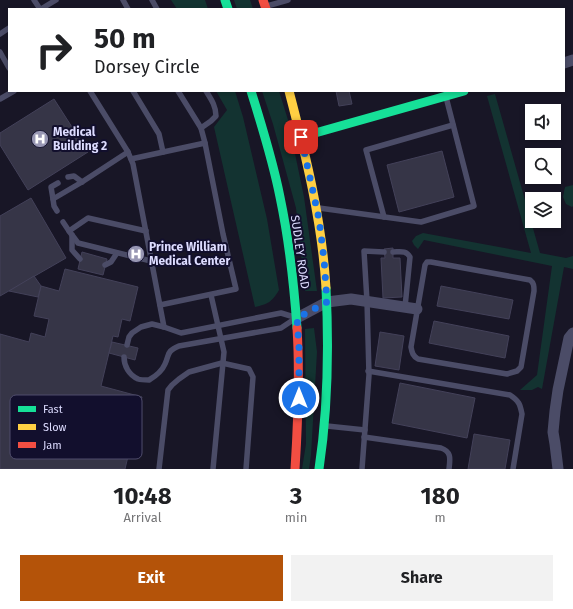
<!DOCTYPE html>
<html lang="en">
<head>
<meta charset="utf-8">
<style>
	:root { --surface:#fff; --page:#f2f2f2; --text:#202124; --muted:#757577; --accent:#b45309 }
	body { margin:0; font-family:"Fira Sans",sans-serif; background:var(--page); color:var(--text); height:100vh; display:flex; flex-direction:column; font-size:15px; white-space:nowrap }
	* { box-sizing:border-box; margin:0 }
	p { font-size:13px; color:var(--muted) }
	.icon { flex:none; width:22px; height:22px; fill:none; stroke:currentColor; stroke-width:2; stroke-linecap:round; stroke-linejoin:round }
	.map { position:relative; height:469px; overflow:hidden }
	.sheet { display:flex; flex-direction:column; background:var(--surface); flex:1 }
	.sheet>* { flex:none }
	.hud { position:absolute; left:8px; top:8px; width:557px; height:84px; border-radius:0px; box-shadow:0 2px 6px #0003; background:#fff; color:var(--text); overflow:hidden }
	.controls { position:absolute; left:525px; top:104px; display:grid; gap:8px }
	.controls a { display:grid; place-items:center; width:36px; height:36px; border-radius:0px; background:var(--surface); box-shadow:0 2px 6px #0003; font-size:20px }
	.pin { position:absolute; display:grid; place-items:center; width:34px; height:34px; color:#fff; margin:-17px; border-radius:8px; box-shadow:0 2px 6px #0006 }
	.me { position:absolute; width:44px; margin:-22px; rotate:0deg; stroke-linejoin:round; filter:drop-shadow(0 0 3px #0008) }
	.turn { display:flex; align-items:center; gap:14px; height:84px; padding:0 20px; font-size:18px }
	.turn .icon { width:52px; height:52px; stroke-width:2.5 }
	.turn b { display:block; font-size:28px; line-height:34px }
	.eta { display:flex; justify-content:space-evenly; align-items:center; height:68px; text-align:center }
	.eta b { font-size:24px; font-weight:700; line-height:28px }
	.cta { display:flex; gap:8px; margin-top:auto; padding:8px 20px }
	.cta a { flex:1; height:46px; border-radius:0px; background:var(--accent); color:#fff; font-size:16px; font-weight:700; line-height:46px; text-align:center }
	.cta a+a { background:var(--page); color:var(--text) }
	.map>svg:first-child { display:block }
</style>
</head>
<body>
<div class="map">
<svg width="573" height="469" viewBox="0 0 573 469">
	<rect width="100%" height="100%" fill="#181626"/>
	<g fill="#133331">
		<path d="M171,0H205L208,9H177Z"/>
		<path d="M234,0H250L253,9H237Z"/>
		<path d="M216,91H235L243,117L267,219L279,290C272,302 268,304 255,307L214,127L227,110Z"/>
		<path d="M262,91H279L288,120L304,197L317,291H305L296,208L273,124Z"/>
		<path d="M495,94L540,253L566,258L573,256V269L564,267L542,389L538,387L532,390H520L537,375L552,266L424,240L418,249L414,245L412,241L416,236L423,233L531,253L487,96Z"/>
		<path d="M573,185V206L572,207L566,204L563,197L565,187Z"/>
		<path d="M314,328L317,352L311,455L309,469H302L306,444L305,329Z"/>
	</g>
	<g fill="#363547" stroke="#434159">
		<path d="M336,91H349L352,104L339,106Z"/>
		<path d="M54,99L88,152L28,190L0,145V133Z"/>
		<path d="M442,151L454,197L399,212L387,165Z"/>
		<path d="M555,153L559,169L554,170V155H549Z"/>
		<path d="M31,198L66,258L0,296V216Z"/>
		<path d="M393,248V258H400L402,297L383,298L381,258H385L384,249Z"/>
		<path d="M82,252L107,259L103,275L78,269Z"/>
		<path d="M65,269L138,287L130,321L122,319L118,337L113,336L101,386L142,397L125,469H0V334L29,342L31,333L45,337L49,319L34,316L41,286L59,291Z"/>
		<path d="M34,276L41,286L38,297L9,291Z"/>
		<path d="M441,286L513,300L509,319L437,306Z"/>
		<path d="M434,321L509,336L505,358L429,343Z"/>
		<path d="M380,332L404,336L399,370L375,366Z"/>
		<path d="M112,342L138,348L135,360L109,353Z"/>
		<path d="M400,383L475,398L467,438L392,423Z"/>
		<path d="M474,434L510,440L505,469H468Z"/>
	</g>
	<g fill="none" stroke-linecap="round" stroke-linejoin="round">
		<g stroke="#4b4c67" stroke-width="5.5">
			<path d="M34,0L40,9"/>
			<path d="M123,0L128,9"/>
			<path d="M152,0L157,9"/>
			<path d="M267,6L288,0"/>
			<path d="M41,9L56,0"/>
			<path d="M0,34L9,28"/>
			<path d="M0,52L9,68"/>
			<path d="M90,91L128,152L133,164L164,327"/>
			<path d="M133,91L159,134L163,152"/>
			<path d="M178,91L201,128L205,143"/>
			<path d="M0,99L14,91"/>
			<path d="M201,128L211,121L216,116C216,106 211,99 206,91"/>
			<path d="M131,159L205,143L223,234L236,289L160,305"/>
			<path d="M68,177L74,176L82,182"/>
			<path d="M53,199L51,187L58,183"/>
			<path d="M319,208L421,222L474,206L446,97"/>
			<path d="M57,211L54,206L53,199L82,182L128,152"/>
			<path d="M384,217L366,150L453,125"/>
			<path d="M63,222L69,231L78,243L151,261"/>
			<path d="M69,231L88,218L146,231"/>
			<path d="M72,235V250L80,259"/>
			<path d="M393,252C400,252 406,250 410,257L405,307"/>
			<path d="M427,262H431L530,280C534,283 534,286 534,291L521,367L517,371L507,374L418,359C413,356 412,353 411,347L425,265Z"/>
			<path d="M105,265L111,262L117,253"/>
			<path d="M211,295L224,352L213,469"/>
			<path d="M127,345L129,337L132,333L141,327L152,324L164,327L181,333L281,313L294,317"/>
			<path d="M124,357C124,366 129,375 138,379C141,380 145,380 149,380C156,376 162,371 165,364C170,353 166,352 179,346L281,328L293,320"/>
			<path d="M368,371L510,395C519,401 520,404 522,414L513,469"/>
			<path d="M327,426L365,430"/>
			<path d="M364,437L441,448C452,452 450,459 449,469"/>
			<path d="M159,469L168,390L172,385L179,379L189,372L222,363L249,369L253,377L246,469"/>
			<path d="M362,469L369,375L367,301L364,251L384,252"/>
		</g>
		<g stroke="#4b4c67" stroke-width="11">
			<path d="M564,63L573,60"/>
			<path d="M297,318L327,302L351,299L417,309"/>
			<path d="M558,469L555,444L553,432L555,411L558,390L569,338L573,333"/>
		</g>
		<g stroke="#16e098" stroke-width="9">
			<path d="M225,0L228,9"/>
			<path d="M251,91C262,126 273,161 280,197C289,240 294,284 297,328"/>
			<path d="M301,137L464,91"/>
			<path d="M319,469C328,409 329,348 326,288"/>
		</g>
		<path stroke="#ffcf43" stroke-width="9" d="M289,91C306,156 322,221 326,288"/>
		<g stroke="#f24e42" stroke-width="9">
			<path d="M263,0L266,9"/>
			<path d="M295,469C298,422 300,375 297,328"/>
		</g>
	</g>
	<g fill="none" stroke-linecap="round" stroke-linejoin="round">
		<path stroke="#1a73e8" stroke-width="7" stroke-dasharray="0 12.6" d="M299,398V348L297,318L327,302L324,259L319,219L301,137"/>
	</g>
	<defs>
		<symbol id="hospital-disc" viewBox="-11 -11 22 22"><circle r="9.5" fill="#9897b3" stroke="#120f2d"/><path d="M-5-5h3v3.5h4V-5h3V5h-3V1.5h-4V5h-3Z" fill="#fff"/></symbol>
	</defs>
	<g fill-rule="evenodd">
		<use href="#hospital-disc" x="30" y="129" width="20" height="20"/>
		<use href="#hospital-disc" x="126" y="244" width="20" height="20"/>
	</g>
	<g text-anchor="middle" stroke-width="4" stroke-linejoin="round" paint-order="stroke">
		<g font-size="12" font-weight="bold" fill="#dddcff" stroke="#120f2d" text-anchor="start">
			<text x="53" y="136">Medical<tspan x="53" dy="14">Building 2</tspan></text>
			<text x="149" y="251">Prince William<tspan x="149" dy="14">Medical Center</tspan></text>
		</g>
		<g font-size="12" fill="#dddcff" stroke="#120f2d">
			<text transform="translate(300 252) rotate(82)" y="4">SUDLEY ROAD</text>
		</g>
	</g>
	<rect x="10" y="395" width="132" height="64" rx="6" fill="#120f2d" stroke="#4f4c6c" stroke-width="1"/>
	<rect x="18" y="406" width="18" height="6" fill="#16e098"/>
	<rect x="18" y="424" width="18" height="6" fill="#ffcf43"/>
	<rect x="18" y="442" width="18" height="6" fill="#f24e42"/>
	<g font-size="11" fill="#dddcff">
		<text x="43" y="413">Fast</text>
		<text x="43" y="431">Slow</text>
		<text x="43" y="449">Jam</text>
	</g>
</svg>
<div class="controls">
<a><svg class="icon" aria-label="sound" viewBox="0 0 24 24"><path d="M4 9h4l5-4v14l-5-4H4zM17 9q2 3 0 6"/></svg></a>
<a><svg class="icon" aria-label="search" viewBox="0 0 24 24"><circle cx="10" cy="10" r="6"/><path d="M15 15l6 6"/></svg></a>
<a><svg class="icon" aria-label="layers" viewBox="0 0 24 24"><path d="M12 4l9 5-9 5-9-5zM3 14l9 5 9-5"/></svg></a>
</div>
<div class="pin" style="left:301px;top:137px;background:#d93025"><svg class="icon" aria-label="arrive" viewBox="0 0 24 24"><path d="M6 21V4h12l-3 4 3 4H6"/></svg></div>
<svg class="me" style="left:299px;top:398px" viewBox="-20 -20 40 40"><circle r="17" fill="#1a73e8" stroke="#fff" stroke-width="3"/><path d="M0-11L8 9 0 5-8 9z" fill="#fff"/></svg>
<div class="hud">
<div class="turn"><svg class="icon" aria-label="right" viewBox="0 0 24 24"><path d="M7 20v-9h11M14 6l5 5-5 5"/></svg><div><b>50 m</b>Dorsey Circle</div></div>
</div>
</div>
<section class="sheet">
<div class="eta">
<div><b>10:48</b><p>Arrival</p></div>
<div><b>3</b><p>min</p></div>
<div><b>180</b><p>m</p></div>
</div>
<div class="cta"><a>Exit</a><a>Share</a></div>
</section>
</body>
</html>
